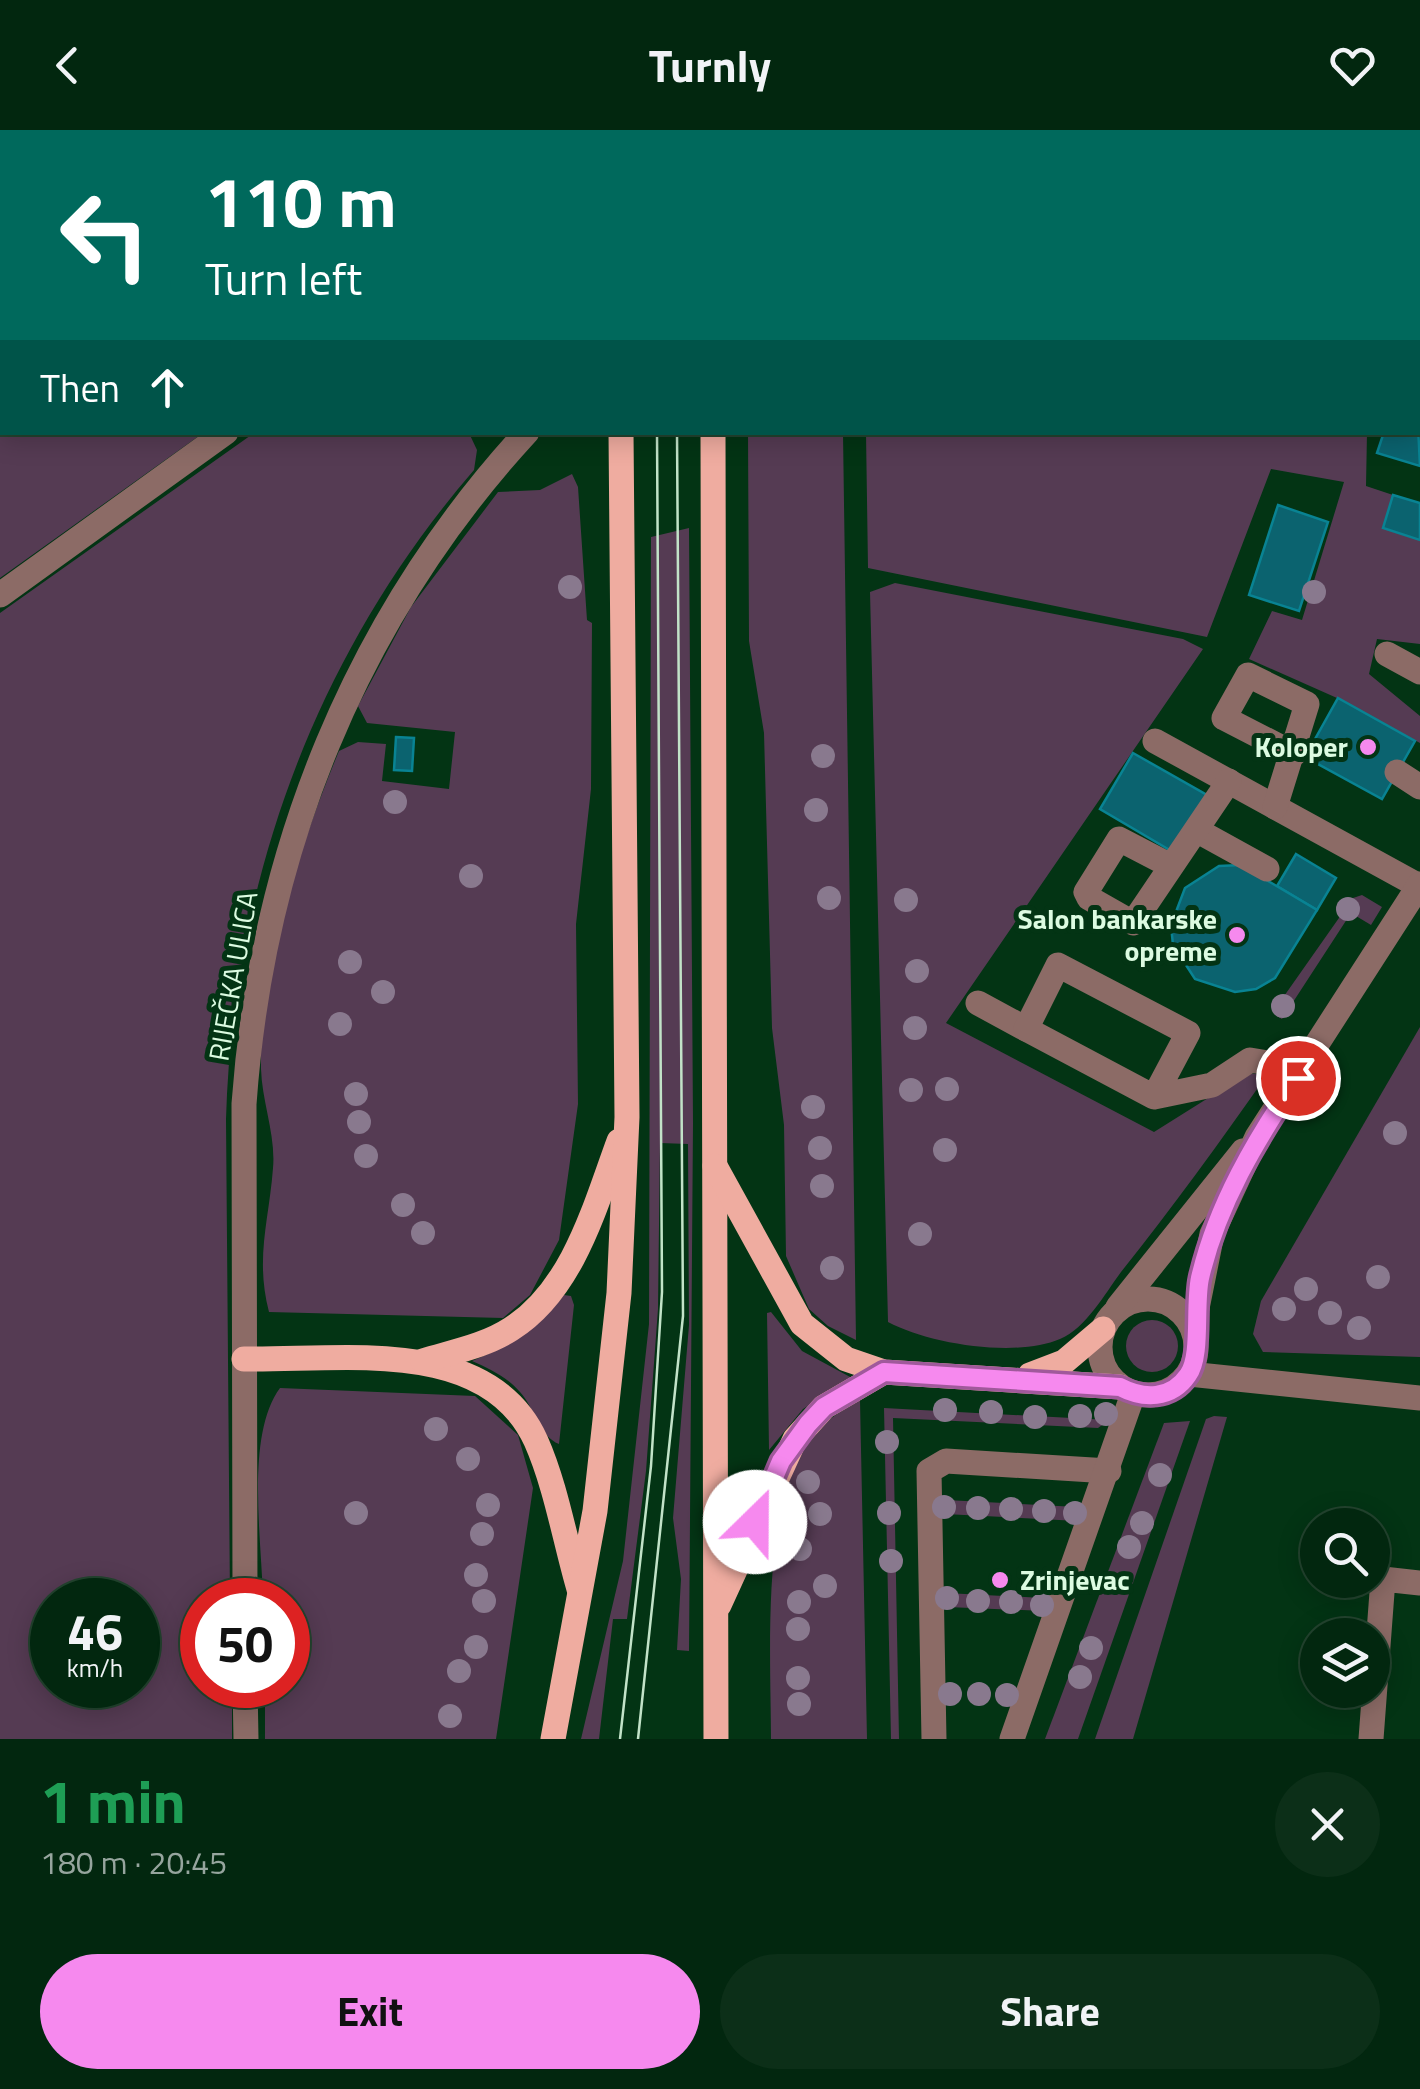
<!DOCTYPE html>
<html lang="en">
<head>
<meta charset="utf-8">
<style>
	:root { --surface:#02270f; --page:#0c2f18; --text:#f1f3f6; --muted:#96a59e; --line:#23442f; --accent:#f689ee }
	body { margin:0; font-family:"Titillium Web",sans-serif; background:var(--page); color:var(--text); height:100vh; display:flex; flex-direction:column; font-size:38px; white-space:nowrap }
	* { box-sizing:border-box; margin:0 }
	p { font-size:32px; color:var(--muted) }
	.icon { flex:none; width:55px; height:55px; fill:none; stroke:currentColor; stroke-width:2; stroke-linecap:round; stroke-linejoin:round }
	.map { position:relative; height:1609px; overflow:hidden }
	.panel { display:flex; flex-direction:column; background:var(--surface); flex:1 }
	.panel>* { flex:none }
	.banner { position:absolute; left:0px; top:0px; width:1420px; height:305px; box-shadow:0 5px 25px #0003,0 0 0 2px var(--line); background:#00695c; color:#fff; overflow:hidden }
	.fabs { position:absolute; left:1300px; top:1378px; display:grid; gap:20px }
	.fabs a { display:grid; place-items:center; width:90px; height:90px; border-radius:50%; background:var(--surface); box-shadow:0 5px 25px #0003,0 0 0 2px var(--line); font-size:50px }
	.speed { position:absolute; left:30px; top:1448px; display:flex; gap:20px; font-size:50px; font-weight:700; text-align:center }
	.speed>* { display:grid; place-content:center; width:130px; height:130px; border-radius:50%; background:var(--surface); box-shadow:0 5px 25px #0003,0 0 0 2px var(--line); line-height:1 }
	.speed small { font-size:25px; font-weight:400 }
	.speed .limit { border:15px solid #d22; background:#fff; color:#111 }
	.pin { position:absolute; display:grid; place-items:center; width:85px; height:85px; color:#fff; margin:-42px; border:5px solid #fff; border-radius:50%; box-shadow:0 2px 10px #0007 }
	.me { position:absolute; width:110px; margin:-55px; rotate:23deg; stroke-linejoin:round; filter:drop-shadow(0 0 8px #0008) }
	.turn { display:flex; align-items:center; gap:35px; height:210px; padding:0 40px; font-size:45px }
	.turn .icon { width:130px; height:130px; stroke-width:2.5 }
	.turn b { display:block; font-size:70px; line-height:85px }
	.then { display:flex; align-items:center; height:95px; padding:0 40px; background:#0003; gap:20px; font-size:38px }
	.round { display:grid; place-items:center; flex:none; width:105px; height:105px; border-radius:52px; background:var(--page) }
	.overview { display:flex; align-items:center; justify-content:space-between; height:170px; padding:0 40px }
	h1 { font-size:60px; font-weight:700; line-height:75px; color:#1e9e55 }
	.action { display:flex; gap:20px; margin-top:auto; padding:20px 40px }
	.action a { flex:1; height:115px; border-radius:60px; background:var(--accent); color:#111; font-size:40px; font-weight:700; line-height:115px; text-align:center }
	.action a+a { background:var(--page); color:var(--text) }
	header { display:flex; justify-content:space-between; align-items:center; height:130px; padding:0 40px; background:var(--surface); font-size:45px; font-weight:700 }
	.map>svg:first-child { display:block }
</style>
</head>
<body>
<header><svg class="icon" aria-label="back" viewBox="0 0 24 24"><path d="M15 5l-7 7 7 7"/></svg>Turnly<svg class="icon" aria-label="heart" viewBox="0 0 24 24"><path d="M12 20l-8-8c-3-5 5-10 8-4 3-6 11-1 8 4z"/></svg></header>
<div class="map">
<svg width="1420" height="1609" viewBox="0 0 1420 1609">
	<rect width="100%" height="100%" fill="#033414"/>
	<g fill="#553b53" fill-rule="evenodd">
		<path d="M0,0H557L2,2V302L203,303L0,448Z"/>
		<path d="M254,303H469L477,320L474,340C317,522 233,748 226,989L230,1470H202V1555H232V1609H0V483ZM52,1470H138V1555H52Z"/>
		<path d="M748,303H843L856,1210L828,1196L809,1179L786,1126L784,995L772,898L764,603L749,511Z"/>
		<path d="M866,303H1367L1366,356L1393,365L1383,398L1420,410V514L1377,509L1369,544L1420,586V613L1337,568L1249,529L1272,481L1302,490L1344,352L1271,339L1207,507L868,438Z"/>
		<path d="M572,344L578,357L587,490L592,493L591,659L576,794L578,974L559,1110L530,1165L503,1188L269,1182C255,1128 269,1091 273,1038C276,1006 262,972 261,939C259,840 301,712 339,621L358,612L386,614L382,651L449,659L455,602L367,593L358,576L411,477L498,362L540,360Z"/>
		<path d="M689,398L693,993L689,1521L677,1520L681,1449L673,1388L689,1195L688,1014L660,1013L658,1179L646,1341L627,1489H613L599,1609H581L623,1431L649,1194L651,407Z"/>
		<path d="M895,453L1183,509L1203,519L946,893L1154,1002L1248,943L1267,945C1220,1012 1172,1078 1121,1142C1104,1165 1086,1198 1060,1209C1016,1228 929,1214 888,1192L870,462Z"/>
		<path d="M1362,765L1382,777L1371,795L1351,783L1282,889L1277,886L1275,879L1353,768Z"/>
		<path d="M1420,897V1227L1263,1222L1253,1204L1261,1171Z"/>
		<path d="M564,1165L571,1166L574,1175L559,1314C540,1307 534,1277 520,1262C507,1247 490,1239 472,1231C512,1215 538,1199 564,1165Z"/>
		<path d="M771,1182L802,1221L852,1248L803,1279L769,1320L767,1183Z"/>
		<circle cx="1152" cy="1216" r="26"/>
		<path d="M280,1258L475,1266L518,1305L533,1358L496,1609H265V1555H288V1470H263C262,1411 245,1305 280,1258Z"/>
		<path d="M860,1270L867,1609H771C771,1531 761,1378 806,1313C820,1293 840,1282 860,1270Z"/>
		<path d="M884,1278L1109,1290L1098,1298L893,1288L899,1609H891Z"/>
		<path d="M1214,1286L1227,1287L1133,1609H1095L1206,1289Z"/>
		<path d="M1190,1291L1078,1609H1045L1164,1293Z"/>
		<path d="M946,1370L1077,1377L1083,1379L1078,1391L945,1384L941,1383V1371Z"/>
		<path d="M946,1463L1043,1468L1048,1471L1045,1481L947,1477L942,1464Z"/>
	</g>
	<g fill="#0b636f" stroke="#098393" stroke-width="2.5">
		<path d="M1418,296L1420,336L1377,323L1384,302H1418Z"/>
		<path d="M1393,365L1420,373V410L1383,398Z"/>
		<path d="M1278,375L1328,392L1299,481L1249,465Z"/>
		<path d="M1338,568L1415,611L1382,669L1305,627Z"/>
		<path d="M396,607L414,608L412,641L394,640Z"/>
		<path d="M1133,623L1207,665L1173,722L1100,679Z"/>
		<path d="M1296,724L1336,748L1317,780L1277,756Z"/>
		<path d="M1241,735L1317,780L1275,848L1256,859L1235,862L1195,849L1173,815L1171,795L1185,758L1219,736Z"/>
	</g>
	<g fill="none" stroke-linecap="round" stroke-linejoin="round">
		<g stroke="#8c6b66" stroke-width="25">
			<path d="M991,2L996,0"/>
			<path d="M0,465L226,302"/>
			<path d="M1387,524L1420,542"/>
			<path d="M1155,611L1419,756"/>
			<path d="M1397,642L1420,657"/>
			<path d="M1275,677L1307,574L1248,545L1224,588L1294,624"/>
			<path d="M1198,701L1267,739"/>
			<path d="M1169,735L1119,709L1086,762L1089,768L1133,793L1229,651"/>
			<path d="M978,873L1026,899"/>
			<path d="M1154,967L1188,903L1058,835L1026,899L1154,967L1212,955L1250,930L1268,933L1298,949"/>
			<circle cx="1148" cy="1217" r="48"/>
			<path d="M1118,1177L1243,1021"/>
			<path d="M1193,1198L1212,1104L1257,1007L1420,754"/>
			<path d="M1189,1244L1420,1268"/>
			<path d="M245,1470L244,974C262,722 355,489 527,302"/>
			<path d="M245,1555L246,1609"/>
			<path d="M934,1609L929,1341L946,1331L1109,1341"/>
			<path d="M1012,1609L1133,1264"/>
			<path d="M1371,1609L1383,1449L1420,1453"/>
		</g>
		<g stroke="#efaca0" stroke-width="25">
			<path d="M618,0V2"/>
			<path d="M711,0V2"/>
			<path d="M713,302L716,1609"/>
			<path d="M715,1036L802,1194L846,1229L884,1242L1120,1257"/>
			<path d="M244,1229C338,1231 488,1204 536,1311C556,1356 565,1411 579,1459"/>
			<path d="M423,1231C452,1222 485,1216 511,1199C573,1160 595,1076 619,1011"/>
			<path d="M1030,1245L1064,1232L1103,1199"/>
			<path d="M719,1475L795,1309L824,1277L884,1242"/>
			<path d="M553,1609L595,1381L619,1163L627,987L621,302"/>
		</g>
		<g stroke="#c2e3c8" stroke-width="2.5">
			<path d="M655,0V2"/>
			<path d="M675,0V2"/>
			<path d="M620,1609L651,1336L662,1162L657,302"/>
			<path d="M638,1609L683,1186L677,302"/>
		</g>
	</g>
	<g fill="#89798e">
		<circle cx="570" cy="457" r="12"/>
		<circle cx="1314" cy="462" r="12"/>
		<circle cx="823" cy="626" r="12"/>
		<circle cx="395" cy="672" r="12"/>
		<circle cx="816" cy="680" r="12"/>
		<circle cx="471" cy="746" r="12"/>
		<circle cx="829" cy="768" r="12"/>
		<circle cx="906" cy="770" r="12"/>
		<circle cx="1348" cy="779" r="12"/>
		<circle cx="350" cy="832" r="12"/>
		<circle cx="917" cy="841" r="12"/>
		<circle cx="383" cy="862" r="12"/>
		<circle cx="1283" cy="876" r="12"/>
		<circle cx="340" cy="894" r="12"/>
		<circle cx="915" cy="898" r="12"/>
		<circle cx="947" cy="959" r="12"/>
		<circle cx="911" cy="960" r="12"/>
		<circle cx="356" cy="964" r="12"/>
		<circle cx="813" cy="977" r="12"/>
		<circle cx="359" cy="992" r="12"/>
		<circle cx="1395" cy="1003" r="12"/>
		<circle cx="820" cy="1018" r="12"/>
		<circle cx="945" cy="1020" r="12"/>
		<circle cx="366" cy="1026" r="12"/>
		<circle cx="822" cy="1056" r="12"/>
		<circle cx="403" cy="1075" r="12"/>
		<circle cx="423" cy="1103" r="12"/>
		<circle cx="920" cy="1104" r="12"/>
		<circle cx="832" cy="1138" r="12"/>
		<circle cx="1378" cy="1147" r="12"/>
		<circle cx="1306" cy="1159" r="12"/>
		<circle cx="1284" cy="1179" r="12"/>
		<circle cx="1330" cy="1183" r="12"/>
		<circle cx="1359" cy="1198" r="12"/>
		<circle cx="945" cy="1280" r="12"/>
		<circle cx="991" cy="1282" r="12"/>
		<circle cx="1106" cy="1284" r="12"/>
		<circle cx="1080" cy="1286" r="12"/>
		<circle cx="1035" cy="1287" r="12"/>
		<circle cx="436" cy="1299" r="12"/>
		<circle cx="887" cy="1312" r="12"/>
		<circle cx="468" cy="1329" r="12"/>
		<circle cx="1160" cy="1345" r="12"/>
		<circle cx="808" cy="1352" r="12"/>
		<circle cx="488" cy="1375" r="12"/>
		<circle cx="944" cy="1377" r="12"/>
		<circle cx="978" cy="1378" r="12"/>
		<circle cx="1011" cy="1379" r="12"/>
		<circle cx="1044" cy="1381" r="12"/>
		<circle cx="356" cy="1383" r="12"/>
		<circle cx="889" cy="1383" r="12"/>
		<circle cx="1075" cy="1383" r="12"/>
		<circle cx="820" cy="1384" r="12"/>
		<circle cx="1142" cy="1393" r="12"/>
		<circle cx="482" cy="1404" r="12"/>
		<circle cx="1129" cy="1417" r="12"/>
		<circle cx="800" cy="1419" r="12"/>
		<circle cx="891" cy="1431" r="12"/>
		<circle cx="476" cy="1445" r="12"/>
		<circle cx="825" cy="1456" r="12"/>
		<circle cx="947" cy="1468" r="12"/>
		<circle cx="484" cy="1471" r="12"/>
		<circle cx="978" cy="1471" r="12"/>
		<circle cx="799" cy="1472" r="12"/>
		<circle cx="1011" cy="1472" r="12"/>
		<circle cx="1042" cy="1475" r="12"/>
		<circle cx="798" cy="1499" r="12"/>
		<circle cx="476" cy="1517" r="12"/>
		<circle cx="1091" cy="1518" r="12"/>
		<circle cx="459" cy="1541" r="12"/>
		<circle cx="1080" cy="1547" r="12"/>
		<circle cx="798" cy="1548" r="12"/>
		<circle cx="950" cy="1564" r="12"/>
		<circle cx="979" cy="1564" r="12"/>
		<circle cx="1007" cy="1565" r="12"/>
		<circle cx="799" cy="1574" r="12"/>
		<circle cx="450" cy="1586" r="12"/>
	</g>
	<g fill="none" stroke-linecap="round" stroke-linejoin="round">
		<defs>
			<path id="route" d="M755,1392L781,1331L808,1294L824,1277L884,1242L1120,1257C1143,1269 1171,1270 1188,1245C1202,1226 1194,1176 1200,1148C1217,1075 1256,1009 1298,948"/>
		</defs>
		<use href="#route" stroke="#a0599b" stroke-width="25"/>
		<use href="#route" stroke="#f689ee" stroke-width="18"/>
	</g>
	<g fill="#f689ee" stroke="#033414" stroke-width="4">
		<circle cx="1368" cy="617" r="10"/>
		<circle cx="1237" cy="805" r="10"/>
		<circle cx="1000" cy="1450" r="10"/>
	</g>
	<g text-anchor="middle" stroke-width="10" stroke-linejoin="round" paint-order="stroke">
		<g font-size="28" font-weight="bold" fill="#dcfbe1" stroke="#033414" text-anchor="end">
			<text x="1348" y="627">Koloper</text>
			<text x="1217" y="799">Salon bankarske<tspan x="1217" dy="32">opreme</tspan></text>
			<text x="1020" y="1460" text-anchor="start">Zrinjevac</text>
		</g>
		<g font-size="28" fill="#dcfbe1" stroke="#033414">
			<text transform="translate(233 846) rotate(-80)" y="10">RIJEČKA ULICA</text>
		</g>
	</g>
</svg>
<div class="fabs">
<a><svg class="icon" aria-label="search" viewBox="0 0 24 24"><circle cx="10" cy="10" r="6"/><path d="M15 15l6 6"/></svg></a>
<a><svg class="icon" aria-label="layers" viewBox="0 0 24 24"><path d="M12 4l9 5-9 5-9-5zM3 14l9 5 9-5"/></svg></a>
</div>
<div class="speed"><div>46<small>km/h</small></div><div class="limit">50</div></div>
<div class="pin" style="left:1298px;top:948px;background:#d93025"><svg class="icon" aria-label="arrive" viewBox="0 0 24 24"><path d="M6 21V4h12l-3 4 3 4H6"/></svg></div>
<svg class="me" style="left:755px;top:1392px" viewBox="-20 -20 40 40"><circle r="19" fill="#fff"/><path d="M0-13L10 11 0 6-10 11z" fill="#f689ee"/></svg>
<div class="banner">
<div class="turn"><svg class="icon" aria-label="left" viewBox="0 0 24 24"><path d="M17 20v-9H6M10 6l-5 5 5 5"/></svg><div><b>110 m</b>Turn left</div></div>
<div class="then">Then<svg class="icon" aria-label="ahead" viewBox="0 0 24 24"><path d="M12 20V5M6 11l6-6 6 6"/></svg></div>
</div>
</div>
<section class="panel">
<div class="overview"><div><h1>1 min</h1><p>180 m · 20:45</p></div><a class="round"><svg class="icon" aria-label="close" viewBox="0 0 24 24"><path d="M6 6l12 12M18 6L6 18"/></svg></a></div>
<div class="action"><a>Exit</a><a>Share</a></div>
</section>
</body>
</html>
